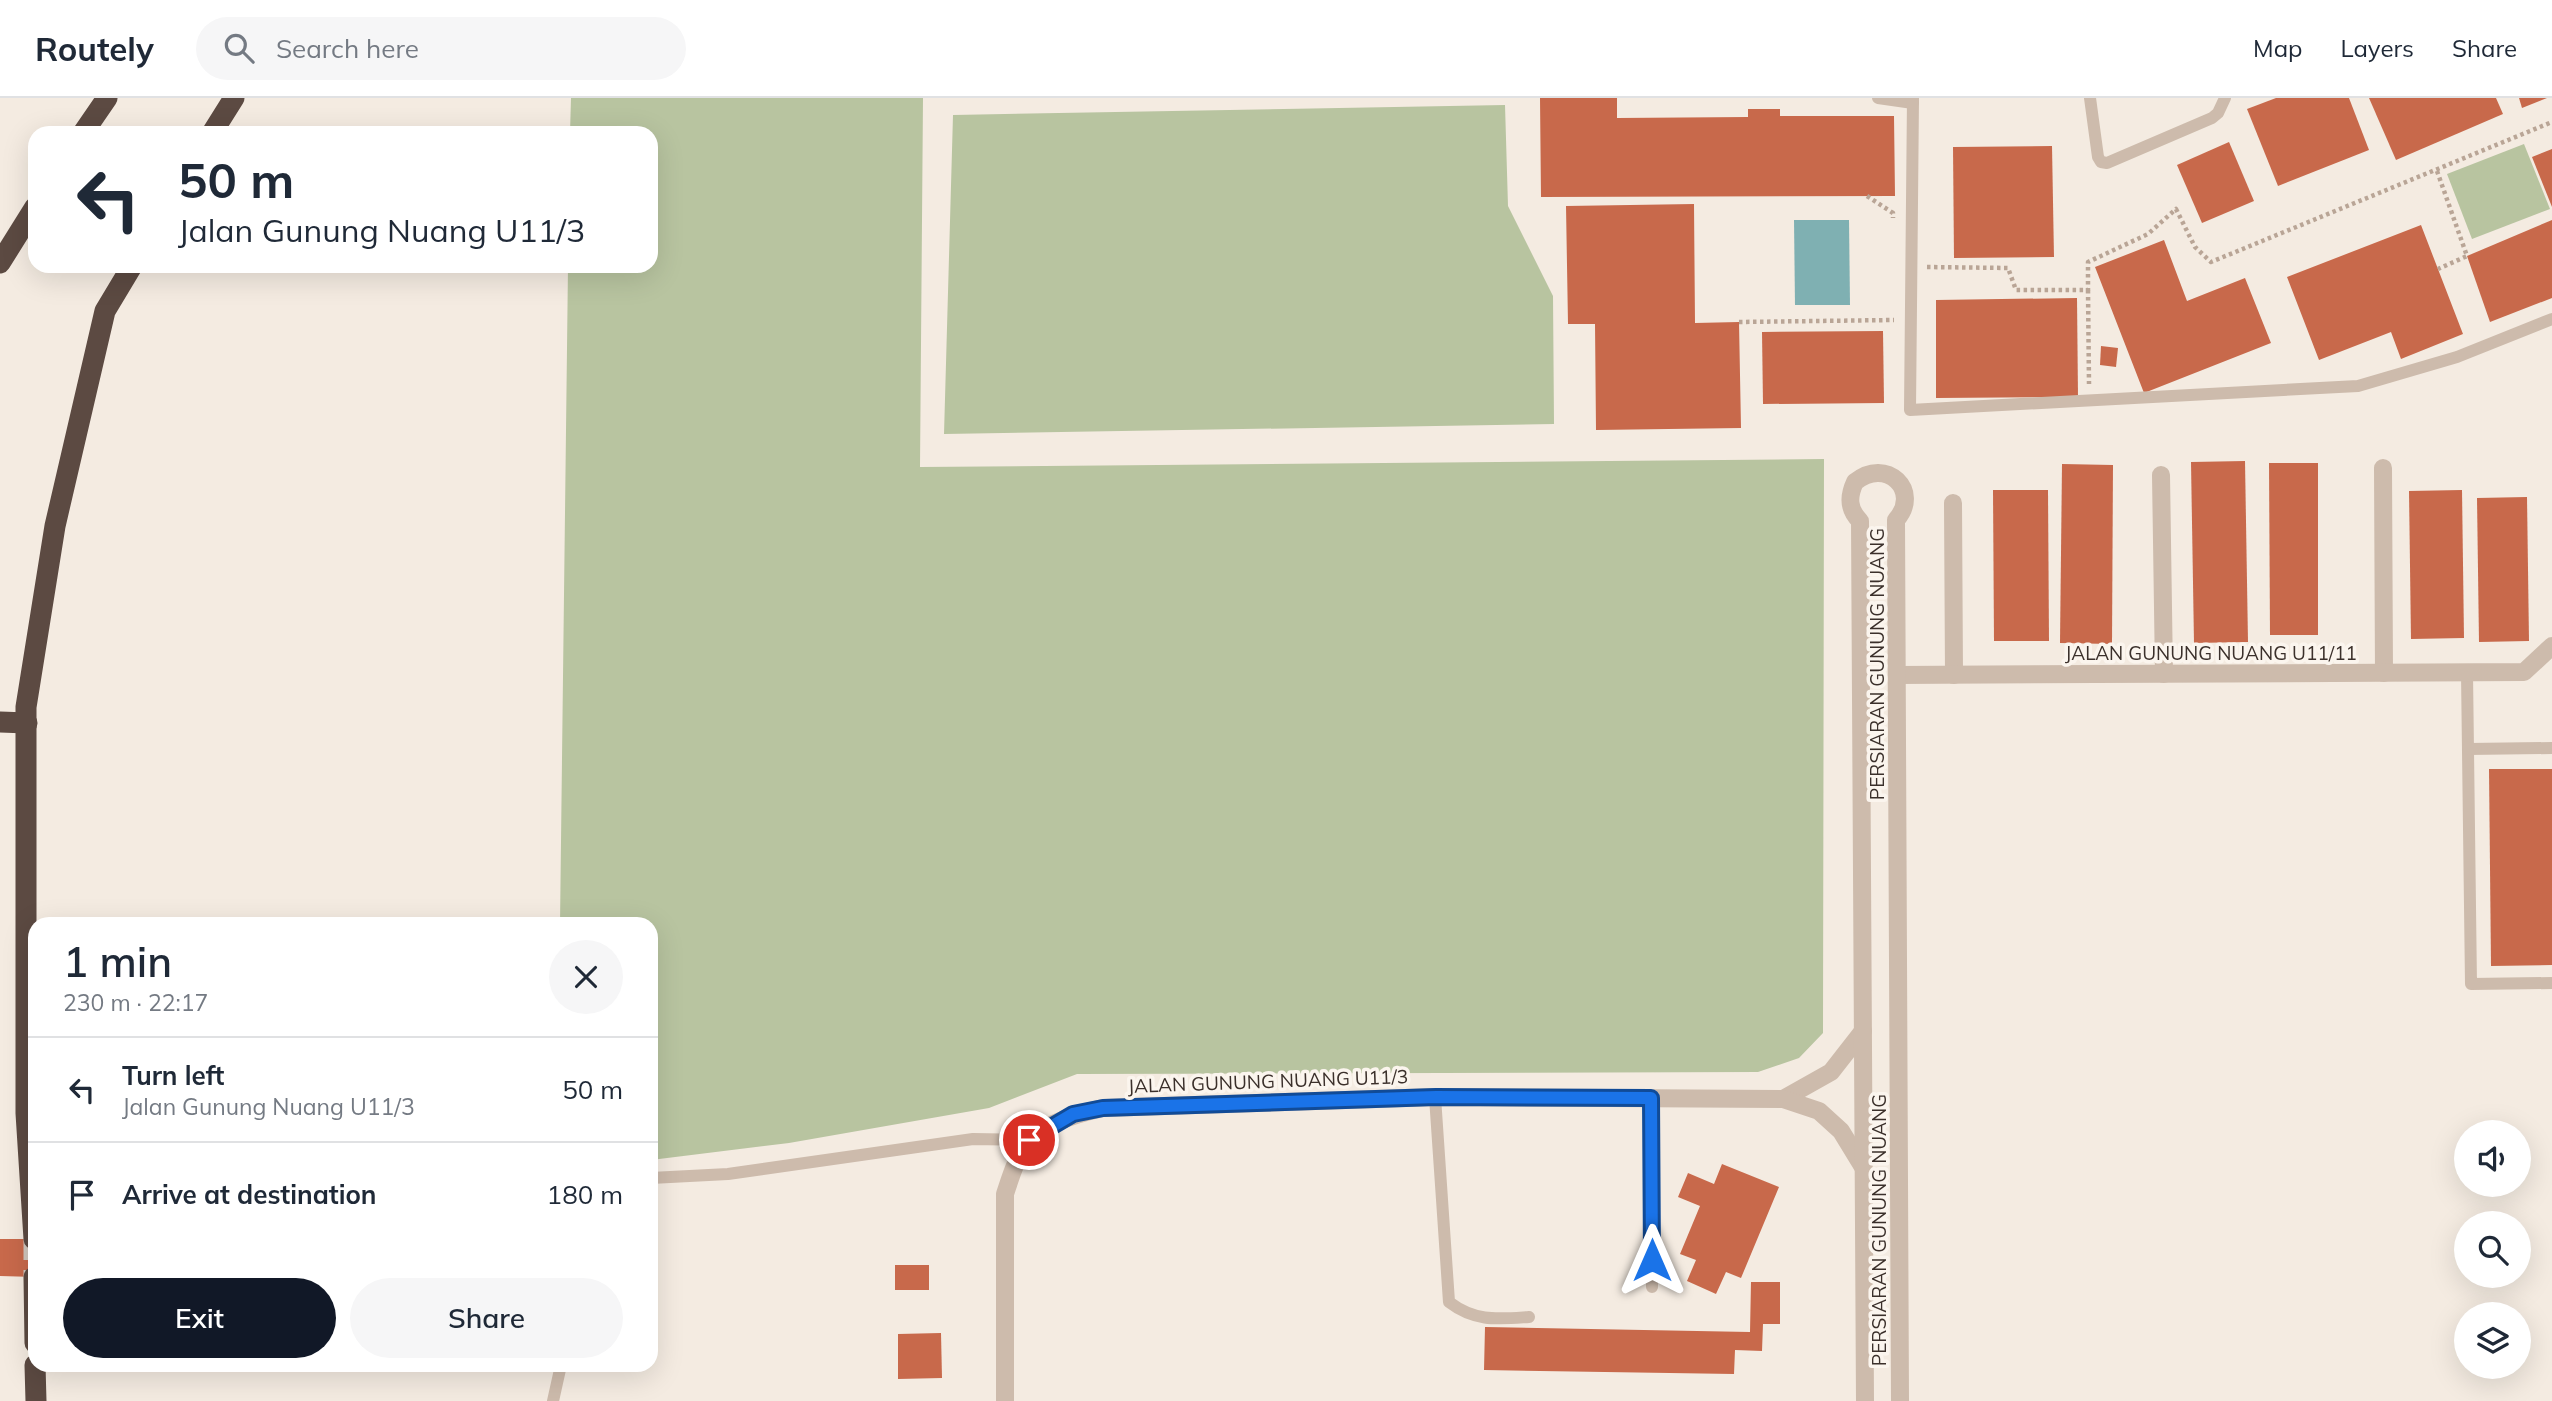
<!DOCTYPE html>
<html lang="en">
<head>
<meta charset="utf-8">
<style>
	:root { --surface:#fff; --page:#f6f6f7; --text:#1f2937; --muted:#747a83; --line:#e0e1e3; --accent:#111827 }
	body { margin:0; font-family:Mulish,sans-serif; background:var(--page); color:var(--text); height:100vh; display:flex; flex-direction:column; font-size:26px; white-space:nowrap }
	* { box-sizing:border-box; margin:0 }
	p { font-size:23px; color:var(--muted) }
	.icon { flex:none; width:38px; height:38px; fill:none; stroke:currentColor; stroke-width:2; stroke-linecap:round; stroke-linejoin:round }
	.map { position:relative; flex:1; overflow:hidden }
	.panel { position:absolute; left:28px; top:819px; width:630px; height:455px; display:flex; flex-direction:column; background:var(--surface); border-radius:21px; box-shadow:0 7px 28px #0002 }
	.panel>* { flex:none }
	.top-card { position:absolute; left:28px; top:28px; width:630px; height:147px; border-radius:21px; box-shadow:0 7px 28px #0002; background:#fff; color:var(--text); overflow:hidden }
	.controls { position:absolute; left:2454px; top:1022px; display:grid; gap:14px }
	.controls a { display:grid; place-items:center; width:77px; height:77px; border-radius:50%; background:var(--surface); box-shadow:0 7px 28px #0002; font-size:35px }
	.pin { position:absolute; display:grid; place-items:center; width:60px; height:60px; color:#fff; margin:-30px; border:4px solid #fff; border-radius:50%; box-shadow:0 2px 7px #0007 }
	.me { position:absolute; width:77px; margin:-38px; rotate:0deg; stroke-linejoin:round; filter:drop-shadow(0 0 5px #0008) }
	.turn { display:flex; align-items:center; gap:24px; height:147px; padding:0 35px; font-size:32px }
	.turn .icon { width:91px; height:91px; stroke-width:2.5 }
	.turn b { display:block; font-size:49px; line-height:60px }
	.round { display:grid; place-items:center; flex:none; width:74px; height:74px; border-radius:37px; background:var(--page) }
	.overview { display:flex; align-items:center; justify-content:space-between; height:119px; padding:0 35px }
	h1 { font-size:42px; font-weight:600; line-height:52px }
	.button { display:flex; gap:14px; margin-top:auto; padding:14px 35px }
	.button a { flex:1; height:80px; border-radius:42px; background:var(--accent); color:#fff; font-size:28px; font-weight:600; line-height:80px; text-align:center }
	.button a+a { background:var(--page); color:var(--text) }
	ul { padding:0; list-style:none }
	li { display:flex; align-items:center; gap:21px; height:105px; padding:0 35px; border-top:2px solid var(--line) }
	li div { flex:1 }
	li b { display:block; font-size:26px }
	li em { font-style:normal }
	header { display:flex; align-items:center; gap:42px; box-sizing:border-box; height:98px; padding:0 35px; background:var(--surface); border-bottom:2px solid var(--line) }
	header strong { font-size:33px }
	nav { display:flex; gap:38px; margin-inline-start:auto; font-size:24px }
	.search { width:490px; height:63px; background:var(--page); display:flex; align-items:center; gap:18px; box-sizing:border-box; padding:0 24px; border-radius:38px; color:var(--muted); font-size:26px }
	.map>svg:first-child { display:block }
</style>
</head>
<body>
<header>
<strong>Routely</strong>
<div class="search"><svg class="icon" aria-label="search" viewBox="0 0 24 24"><circle cx="10" cy="10" r="6"/><path d="M15 15l6 6"/></svg>Search here</div>
<nav><a>Map</a><a>Layers</a><a>Share</a></nav>
</header>
<div class="map">
<svg width="2552" height="1303" viewBox="0 0 2552 1303">
	<rect width="100%" height="100%" fill="#f4ebe1"/>
	<g fill="#b8c4a0">
		<path d="M571,0H923L920,369L1824,361L1823,935L1799,960L1758,974L1077,976L989,1010L789,1045L651,1062V826H560L568,168H651V35H570Z"/>
		<path d="M1505,7L1508,108L1553,198L1554,326L944,336L953,17Z"/>
		<path d="M2524,46L2550,111L2472,141L2447,76Z"/>
	</g>
	<path fill="#7fb0b2" d="M1794,122H1849L1850,207H1795Z"/>
	<g fill="#c8694b">
		<path d="M1540,0H1617V20L1748,19V11H1780V18H1894L1895,98L1541,99Z"/>
		<path d="M2276,0H2349L2369,52L2278,88L2247,11Z"/>
		<path d="M2369,0H2496L2503,16L2396,62Z"/>
		<path d="M2519,0H2547L2522,10Z"/>
		<path d="M2229,44L2254,103L2202,125L2177,67Z"/>
		<path d="M2052,48L2054,159L1954,160L1953,49Z"/>
		<path d="M2552,51V109L2532,59Z"/>
		<path d="M1694,106L1695,225L1739,224L1741,330L1596,332L1595,226H1568L1566,108Z"/>
		<path d="M2552,122V200L2490,224L2467,158Z"/>
		<path d="M2421,127L2463,236L2401,261L2391,234L2319,262L2287,179Z"/>
		<path d="M2164,142L2187,203L2245,180L2271,245L2144,295L2095,169Z"/>
		<path d="M2077,200L2078,299L1936,300V202Z"/>
		<path d="M1883,233L1884,305L1763,306L1762,234Z"/>
		<path d="M2101,248L2118,250L2116,269L2100,267Z"/>
		<path d="M2245,363L2248,544L2194,545L2191,364Z"/>
		<path d="M2269,365H2318V537H2270Z"/>
		<path d="M2062,366L2113,367L2112,546L2060,545Z"/>
		<path d="M1993,392H2048L2049,543H1994Z"/>
		<path d="M2462,392L2464,540L2411,541L2409,393Z"/>
		<path d="M2527,399L2529,543L2479,544L2477,400Z"/>
		<path d="M2489,671H2552V867L2491,868Z"/>
		<path d="M1722,1066L1779,1089L1741,1180L1726,1174L1716,1196L1687,1183L1696,1162L1680,1156L1700,1108L1678,1099L1688,1075L1714,1086Z"/>
		<path d="M0,1141H35V1179L0,1178Z"/>
		<rect x="895" y="1167" width="34" height="25"/>
		<path d="M1751,1184H1780V1226H1763L1762,1253L1735,1252L1734,1276L1484,1272L1485,1229L1750,1234Z"/>
		<path d="M941,1235L942,1280L898,1281V1236Z"/>
	</g>
	<g fill="none" stroke-linecap="round" stroke-linejoin="round">
		<path stroke="#cfc6bd" stroke-width="21" stroke-dasharray="21 10" stroke-linecap="butt" d="M34,1141V1179"/>
		<g stroke="#b9a596" stroke-width="4.5" stroke-dasharray="3.5 3.5" stroke-linecap="butt">
			<path d="M2437,73L2467,158L2438,171"/>
			<path d="M1867,98L1893,115V120"/>
			<path d="M1927,169L2008,170L2016,192H2088V164L2148,136L2176,111L2195,149L2211,164L2552,24"/>
			<path d="M2088,192L2089,286"/>
			<path d="M1739,224L1894,222"/>
		</g>
		<g stroke="#cdbbac" stroke-width="12">
			<path d="M1878,0L1913,5"/>
			<path d="M1913,0L1910,312L2358,288L2457,259L2552,221"/>
			<path d="M2090,0L2098,59L2101,64L2107,65L2212,20L2218,15L2225,0"/>
			<path d="M2467,575L2471,886L2552,885"/>
			<path d="M2468,651L2552,650"/>
			<path d="M1435,999L1449,1204C1475,1224 1498,1221 1529,1219"/>
			<path d="M1651,1000L1652,1189"/>
			<path d="M651,1080L728,1076L973,1041L1029,1042"/>
			<path d="M553,1303L561,1267"/>
		</g>
		<g stroke="#cdbbac" stroke-width="18">
			<path d="M2383,370L2384,575"/>
			<path d="M2161,377L2164,576"/>
			<path d="M1953,405L1954,577"/>
			<path d="M1897,577L2524,574L2552,548"/>
			<path d="M1783,1001L1831,974L1863,933"/>
			<path d="M1005,1303V1096C1011,1078 1016,1060 1028,1045C1043,1025 1080,1015 1103,1010L1435,999L1783,1001L1819,1013L1841,1033L1863,1069"/>
		</g>
		<path stroke="#cdbbac" stroke-width="18" d="M1865,1303L1860,423C1848,411 1848,399 1855,384C1886,358 1922,393 1896,422L1900,1303"/>
		<g stroke="#5c4a42" stroke-width="21">
			<path d="M83,35L107,0"/>
			<path d="M212,35L234,0"/>
			<path d="M0,165L35,109"/>
			<path d="M0,624L27,625"/>
			<path d="M34,1141L26,1015V609L55,428L105,213L132,168"/>
			<path d="M34,1179L35,1245"/>
			<path d="M35,1267L36,1303"/>
		</g>
	</g>
	<g fill="none" stroke-linecap="round" stroke-linejoin="round">
		<defs>
			<path id="route" d="M1029,1042L1073,1016L1103,1010L1436,999L1651,1000L1652,1162"/>
		</defs>
		<use href="#route" stroke="#114b97" stroke-width="18"/>
		<use href="#route" stroke="#1a73e8" stroke-width="12"/>
	</g>
	<g text-anchor="middle" stroke-width="7" stroke-linejoin="round" paint-order="stroke">
		<g font-size="19" fill="#3b302b" stroke="#fbf5ee">
			<text x="2211" y="562">JALAN GUNUNG NUANG U11/11</text>
			<text transform="translate(1877 566) rotate(-90)" y="7">PERSIARAN GUNUNG NUANG</text>
			<text transform="translate(1268 983) rotate(-2)" y="7">JALAN GUNUNG NUANG U11/3</text>
			<text transform="translate(1879 1132) rotate(-90)" y="7">PERSIARAN GUNUNG NUANG</text>
		</g>
	</g>
</svg>
<div class="controls">
<a><svg class="icon" aria-label="sound" viewBox="0 0 24 24"><path d="M4 9h4l5-4v14l-5-4H4zM17 9q2 3 0 6"/></svg></a>
<a><svg class="icon" aria-label="search" viewBox="0 0 24 24"><circle cx="10" cy="10" r="6"/><path d="M15 15l6 6"/></svg></a>
<a><svg class="icon" aria-label="layers" viewBox="0 0 24 24"><path d="M12 4l9 5-9 5-9-5zM3 14l9 5 9-5"/></svg></a>
</div>
<div class="pin" style="left:1029px;top:1042px;background:#d93025"><svg class="icon" aria-label="arrive" viewBox="0 0 24 24"><path d="M6 21V4h12l-3 4 3 4H6"/></svg></div>
<svg class="me" style="left:1652px;top:1162px" viewBox="-20 -20 40 40"><path d="M0-17L14 15 0 8-14 15z" fill="#1a73e8" stroke="#fff" stroke-width="4"/></svg>
<div class="top-card">
<div class="turn"><svg class="icon" aria-label="left" viewBox="0 0 24 24"><path d="M17 20v-9H6M10 6l-5 5 5 5"/></svg><div><b>50 m</b>Jalan Gunung Nuang U11/3</div></div>
</div>
<section class="panel">
<div class="overview"><div><h1>1 min</h1><p>230 m · 22:17</p></div><a class="round"><svg class="icon" aria-label="close" viewBox="0 0 24 24"><path d="M6 6l12 12M18 6L6 18"/></svg></a></div>
<ul>
<li><svg class="icon" aria-label="left" viewBox="0 0 24 24"><path d="M17 20v-9H6M10 6l-5 5 5 5"/></svg><div><b>Turn left</b><p>Jalan Gunung Nuang U11/3</p></div><em>50 m</em></li>
<li><svg class="icon" aria-label="arrive" viewBox="0 0 24 24"><path d="M6 21V4h12l-3 4 3 4H6"/></svg><div><b>Arrive at destination</b></div><em>180 m</em></li>
</ul>
<div class="button"><a>Exit</a><a>Share</a></div>
</section>
</div>
</body>
</html>
